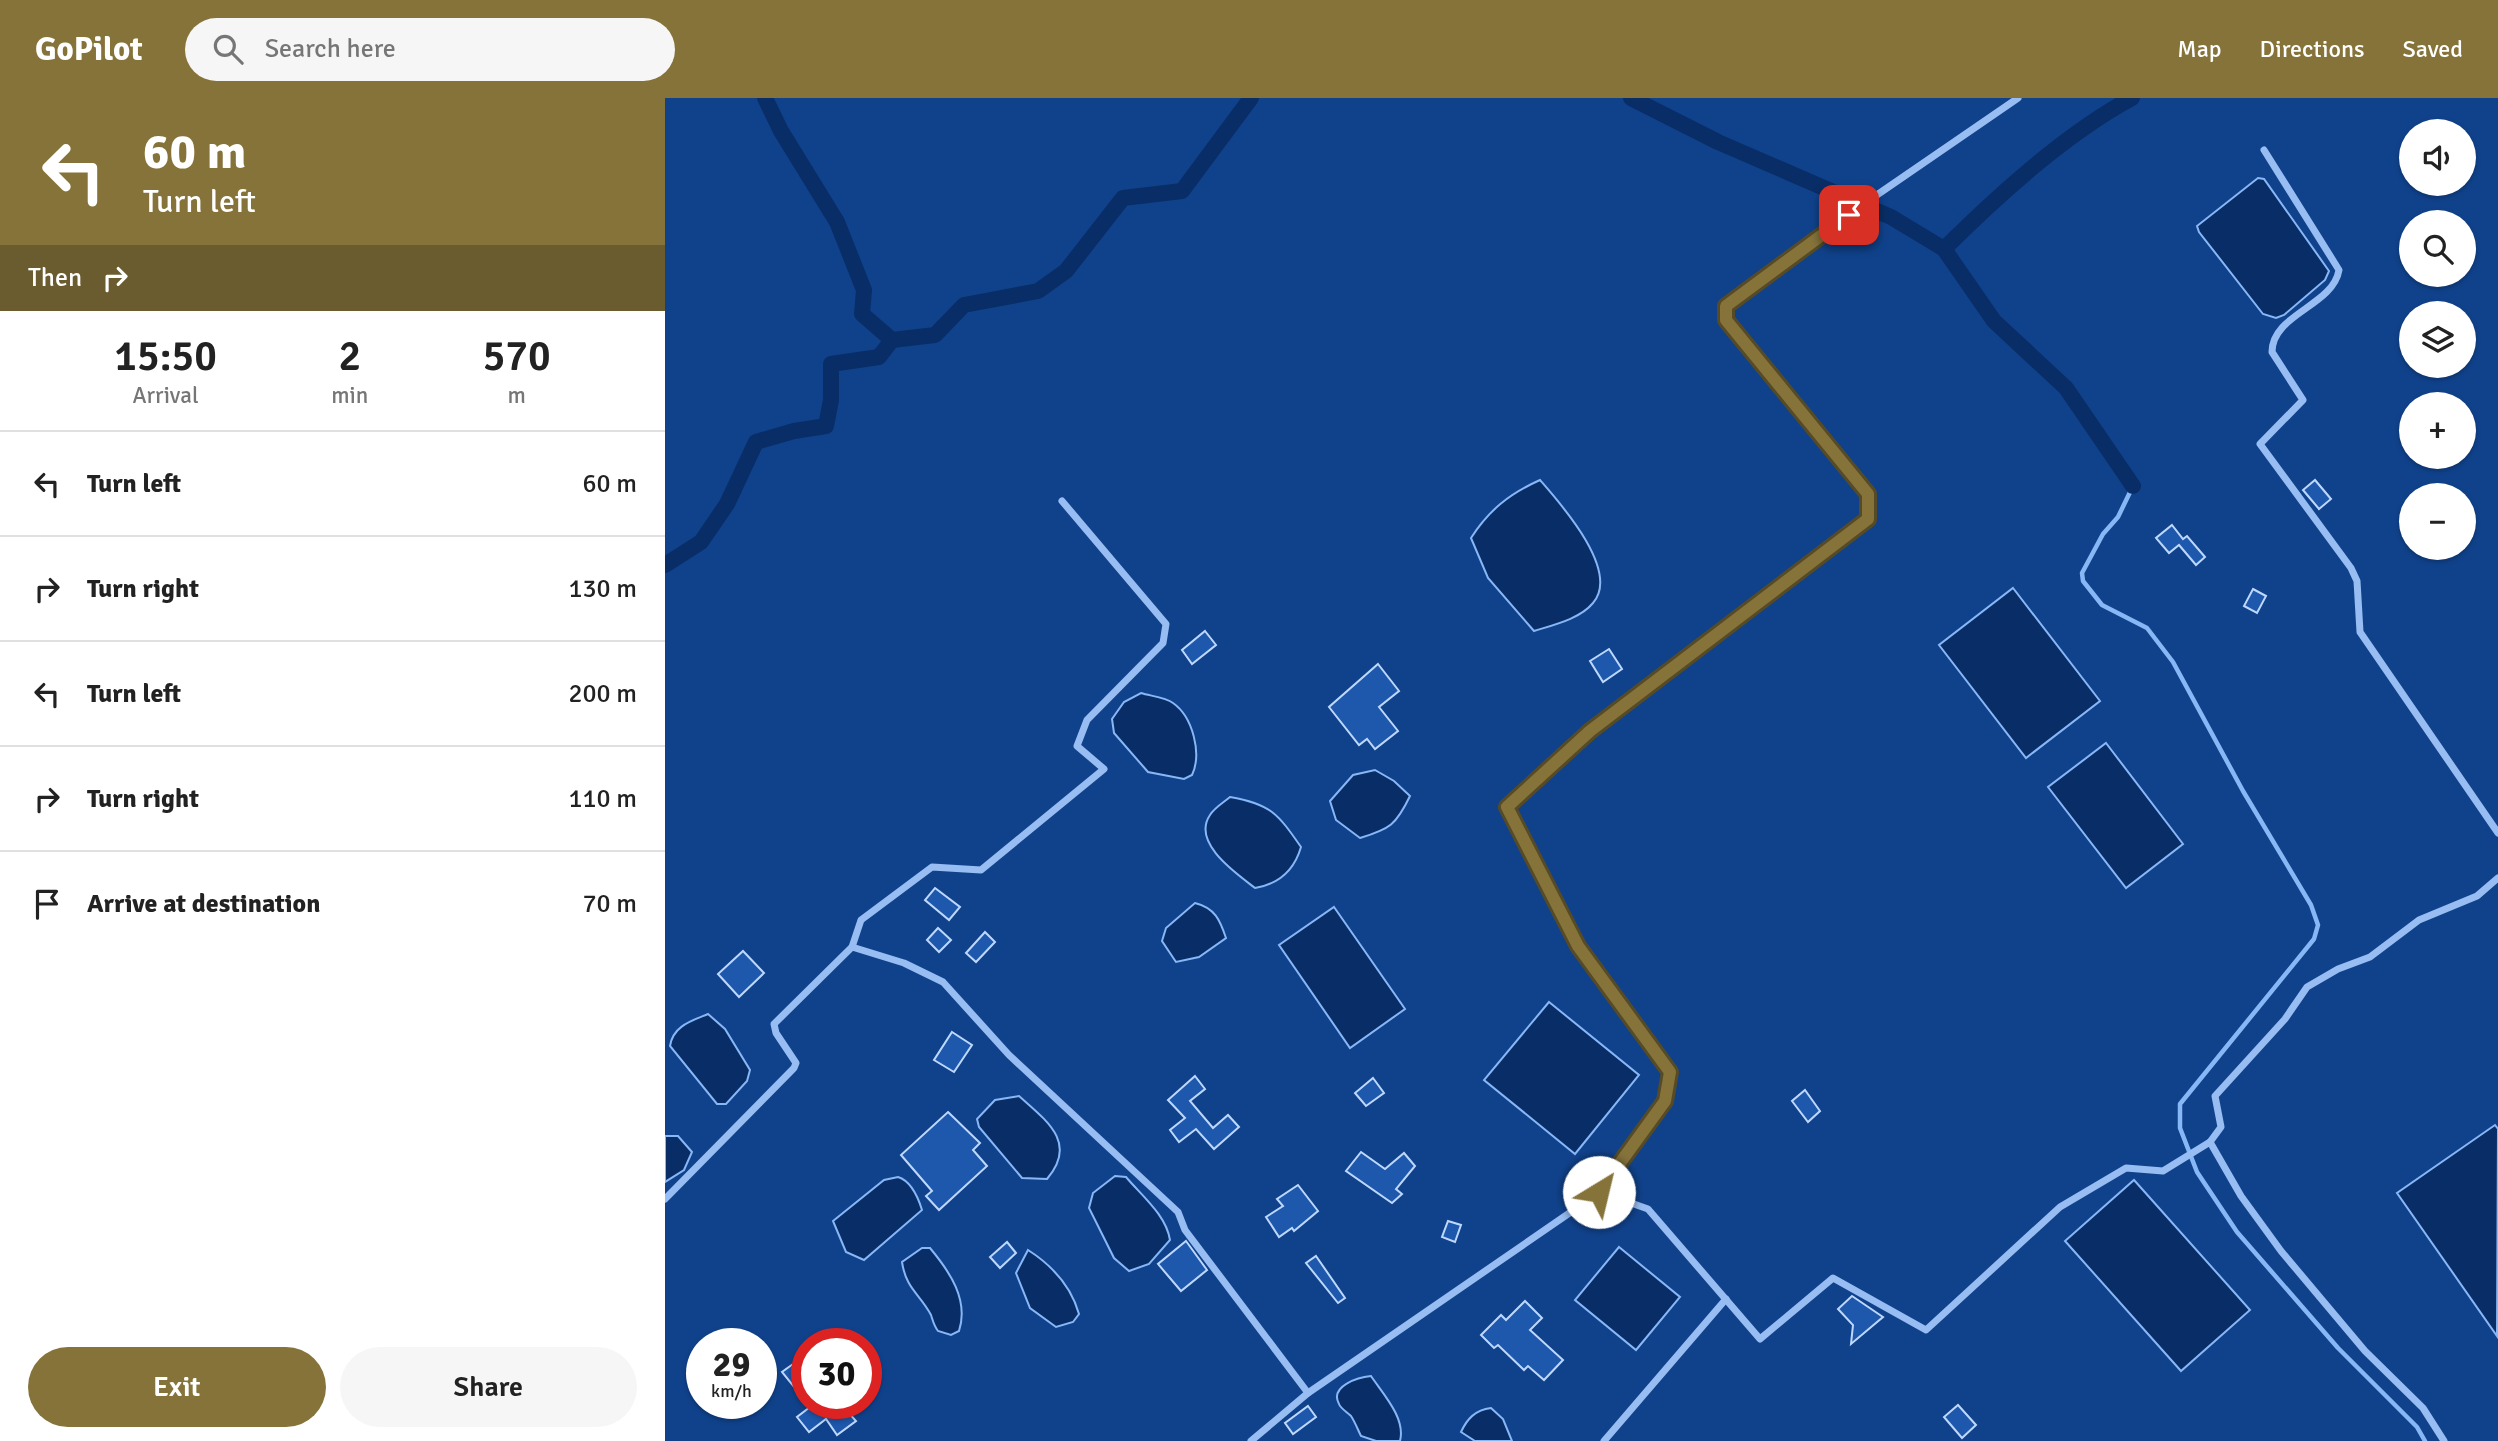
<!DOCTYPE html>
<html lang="en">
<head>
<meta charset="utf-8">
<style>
	:root { --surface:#fff; --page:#f6f6f6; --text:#222; --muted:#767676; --line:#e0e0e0; --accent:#85733a }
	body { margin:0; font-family:Signika,sans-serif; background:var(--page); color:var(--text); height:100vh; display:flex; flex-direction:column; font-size:26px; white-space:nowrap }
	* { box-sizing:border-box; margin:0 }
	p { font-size:23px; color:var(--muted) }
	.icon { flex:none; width:38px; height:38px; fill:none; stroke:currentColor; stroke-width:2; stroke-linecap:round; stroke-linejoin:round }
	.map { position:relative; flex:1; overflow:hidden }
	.drawer { display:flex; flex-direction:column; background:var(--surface); width:665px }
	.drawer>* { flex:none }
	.guide { background:#85733a; color:#fff; overflow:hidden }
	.tools { position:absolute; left:1734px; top:21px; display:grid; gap:14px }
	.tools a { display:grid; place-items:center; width:77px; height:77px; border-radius:50%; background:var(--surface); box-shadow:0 2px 5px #0004; font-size:35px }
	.speed { position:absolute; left:21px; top:1230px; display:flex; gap:14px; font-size:35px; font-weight:700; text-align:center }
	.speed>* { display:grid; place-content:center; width:91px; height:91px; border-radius:50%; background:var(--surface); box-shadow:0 2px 5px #0004; line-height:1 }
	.speed small { font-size:18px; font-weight:400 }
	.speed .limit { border:10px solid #d22; background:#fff; color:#111 }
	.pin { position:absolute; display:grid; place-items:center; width:60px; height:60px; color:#fff; margin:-30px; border-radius:14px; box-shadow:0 4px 10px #0006 }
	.me { position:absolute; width:77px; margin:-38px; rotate:36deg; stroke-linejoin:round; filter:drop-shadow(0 0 5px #0008) }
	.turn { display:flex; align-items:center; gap:24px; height:147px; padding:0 28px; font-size:32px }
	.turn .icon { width:91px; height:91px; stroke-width:2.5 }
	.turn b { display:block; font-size:49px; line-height:60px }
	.then { display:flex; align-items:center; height:66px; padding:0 28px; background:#0003; gap:14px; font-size:26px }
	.eta { display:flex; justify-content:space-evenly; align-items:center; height:119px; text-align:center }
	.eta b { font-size:42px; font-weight:600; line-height:49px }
	.primary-button { display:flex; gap:14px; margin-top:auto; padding:14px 28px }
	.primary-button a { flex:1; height:80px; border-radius:42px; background:var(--accent); color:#fff; font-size:28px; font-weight:600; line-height:80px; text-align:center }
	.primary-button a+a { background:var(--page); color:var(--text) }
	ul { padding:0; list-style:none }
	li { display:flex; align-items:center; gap:21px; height:105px; padding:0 28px; border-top:2px solid var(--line) }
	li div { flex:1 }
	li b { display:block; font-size:26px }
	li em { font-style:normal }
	header { display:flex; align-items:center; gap:42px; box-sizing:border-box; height:98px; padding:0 35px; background:var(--accent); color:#fff }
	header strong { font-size:33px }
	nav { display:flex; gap:38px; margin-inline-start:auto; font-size:24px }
	.search { width:490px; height:63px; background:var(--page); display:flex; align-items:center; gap:18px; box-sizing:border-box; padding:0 24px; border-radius:38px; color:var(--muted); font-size:26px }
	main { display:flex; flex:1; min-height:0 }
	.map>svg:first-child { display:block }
</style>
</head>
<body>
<header>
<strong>GoPilot</strong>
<div class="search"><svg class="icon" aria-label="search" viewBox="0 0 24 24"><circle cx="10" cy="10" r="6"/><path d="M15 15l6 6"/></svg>Search here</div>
<nav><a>Map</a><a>Directions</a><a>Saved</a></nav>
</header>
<main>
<section class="drawer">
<div class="guide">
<div class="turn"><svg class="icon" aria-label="left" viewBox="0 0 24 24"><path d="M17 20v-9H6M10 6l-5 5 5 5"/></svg><div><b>60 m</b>Turn left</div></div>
<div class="then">Then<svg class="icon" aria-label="right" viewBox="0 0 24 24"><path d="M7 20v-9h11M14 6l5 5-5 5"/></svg></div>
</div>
<div class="eta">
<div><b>15:50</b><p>Arrival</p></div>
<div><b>2</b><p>min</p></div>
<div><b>570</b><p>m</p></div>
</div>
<ul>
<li><svg class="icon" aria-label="left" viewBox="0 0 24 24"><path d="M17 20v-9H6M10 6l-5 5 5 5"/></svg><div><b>Turn left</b></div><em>60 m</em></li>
<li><svg class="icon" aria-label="right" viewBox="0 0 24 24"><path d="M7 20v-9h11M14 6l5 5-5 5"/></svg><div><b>Turn right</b></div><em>130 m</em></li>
<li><svg class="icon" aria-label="left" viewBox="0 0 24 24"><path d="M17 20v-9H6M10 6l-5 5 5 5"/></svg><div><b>Turn left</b></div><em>200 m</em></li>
<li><svg class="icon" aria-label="right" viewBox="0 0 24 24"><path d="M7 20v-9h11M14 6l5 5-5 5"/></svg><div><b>Turn right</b></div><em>110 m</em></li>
<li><svg class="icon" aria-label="arrive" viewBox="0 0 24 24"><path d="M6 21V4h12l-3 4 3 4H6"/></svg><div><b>Arrive at destination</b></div><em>70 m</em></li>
</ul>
<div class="primary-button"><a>Exit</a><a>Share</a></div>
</section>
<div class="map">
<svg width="1833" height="1343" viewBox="0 0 1833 1343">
	<rect width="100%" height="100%" fill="#10428c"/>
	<g fill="#092e67" stroke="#88b7f6" stroke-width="2">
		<path d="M1593,80L1599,81L1664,173L1660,182L1619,217L1611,220L1598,216L1534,134L1532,128Z"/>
		<path d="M875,382C895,405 956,473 928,505C915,521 888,527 869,533L823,480L806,440C824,412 844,396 875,382Z"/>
		<path d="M1348,490L1435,603L1361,660L1274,547Z"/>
		<path d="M476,595C485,598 500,599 508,605C528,619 537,656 527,677L519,681L483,674L449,635L447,621L459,604Z"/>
		<path d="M1441,645L1518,746L1461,790L1383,689Z"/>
		<path d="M710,672L729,683L745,698C731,727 725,731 695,740L671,722L665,703L688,677Z"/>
		<path d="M565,699C606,706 613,716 636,749C629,773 614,786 590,790C572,776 526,745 545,717C549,710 559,704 565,699Z"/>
		<path d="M530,805C550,810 555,822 561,840L534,859L511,864L497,843L501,830Z"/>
		<path d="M669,809L740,911L685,950L614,847Z"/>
		<path d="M884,904L974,977L910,1056L819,982Z"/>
		<path d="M43,916L60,931L85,972L82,983L61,1006H52L5,948C8,928 26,923 43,916Z"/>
		<path d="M354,998C382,1023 413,1045 382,1081L357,1080L314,1029L312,1021L330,1002Z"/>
		<path d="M1830,1027L1833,1031L1832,1238L1732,1095Z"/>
		<path d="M0,1038H13L27,1054L19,1072L0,1084Z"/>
		<path d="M450,1078L461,1079C477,1098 501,1117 505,1142L484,1166L464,1173L449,1160L424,1110L428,1095Z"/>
		<path d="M233,1079C246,1083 253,1099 257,1112L199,1162L181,1154L168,1123L219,1082Z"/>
		<path d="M1469,1082L1585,1212L1516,1273L1400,1143Z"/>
		<path d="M954,1149L1015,1199L971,1252L910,1202Z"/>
		<path d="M257,1150H265C285,1174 304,1202 294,1233L286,1237L273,1233C269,1228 268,1223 266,1217C255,1196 241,1191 237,1164Z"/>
		<path d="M363,1152C388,1168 406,1188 414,1216L408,1224L391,1229L365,1210L351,1175Z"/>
		<path d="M706,1278C718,1296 741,1320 735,1343H711L696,1338C693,1332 690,1324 686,1318C682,1314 676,1311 674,1306C664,1288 694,1279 706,1278Z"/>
		<path d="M826,1310L838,1321L847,1343H810L796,1334C802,1321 810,1312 826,1310Z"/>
	</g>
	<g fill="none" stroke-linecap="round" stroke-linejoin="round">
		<path stroke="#88b7f6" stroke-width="4.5" d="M1468,388L1453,419L1438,436L1417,475L1418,483L1437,507L1482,530L1508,564L1578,693L1646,807L1653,827L1649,841L1515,1006V1030L1532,1074L1572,1134L1673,1250L1752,1329L1760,1343"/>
		<g stroke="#092e67" stroke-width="16">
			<path d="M100,0L116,33L172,124L199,192L197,216L227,242L270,237L299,207L373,193L401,173L458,100L517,93L586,0"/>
			<path d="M966,0L1053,44L1226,119L1279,151L1329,223L1401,290L1468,388"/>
			<path d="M1279,151C1331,99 1402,35 1467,0"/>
			<path d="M0,467L36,444L62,406L91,344L129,333L161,328L166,302V266L214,259L227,242"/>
		</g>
	</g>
	<g fill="#1d58ac" stroke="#bed8fd" stroke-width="2">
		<path d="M1650,382L1666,401L1654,411L1638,392Z"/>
		<path d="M1507,427L1518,441L1522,438L1540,459L1531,467L1514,447L1504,455L1491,440Z"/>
		<path d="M1588,491L1601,498L1592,515L1579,508Z"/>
		<path d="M540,533L551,547L527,566L517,552Z"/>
		<path d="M944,551L957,571L938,584L925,563Z"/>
		<path d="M713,566L734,593L714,609L733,633L710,651L702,641L694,647L664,609Z"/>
		<path d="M270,790L295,809L284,822L260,802Z"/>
		<path d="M273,830L286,842L274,854L262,842Z"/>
		<path d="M320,834L330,844L311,864L301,855Z"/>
		<path d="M78,853L99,875L74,899L53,876Z"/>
		<path d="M287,934L307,947L289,974L269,962Z"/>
		<path d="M530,978L540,991L525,1003L548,1030L563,1017L574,1029L549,1051L531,1031L514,1044L505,1032L520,1020L503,1002Z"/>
		<path d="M708,980L719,995L701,1008L690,995Z"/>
		<path d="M1140,992L1155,1013L1143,1024L1127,1003Z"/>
		<path d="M283,1014L315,1045L308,1052L322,1068L274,1112L261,1098L267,1093L236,1057Z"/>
		<path d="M696,1054L720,1071L739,1055L750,1068L731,1091L737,1096L727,1105L681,1073Z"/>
		<path d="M633,1087L653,1113L629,1133L627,1130L614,1139L601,1119L618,1108L612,1101Z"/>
		<path d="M783,1123L796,1127L790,1144L777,1139Z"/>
		<path d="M521,1143L542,1172L516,1193L493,1166Z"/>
		<path d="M342,1144L351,1155L335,1170L325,1159Z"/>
		<path d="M651,1158L680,1200L673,1205L641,1165Z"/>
		<path d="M1187,1198L1218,1219L1186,1246L1188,1227L1173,1211Z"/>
		<path d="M860,1203L877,1220L865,1232L898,1262L879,1282L863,1268L859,1272L833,1247L829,1250L816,1237L836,1217L841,1222Z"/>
		<path d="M128,1266L142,1282V1305L117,1274Z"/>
		<path d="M149,1306H176L191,1323L172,1337L161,1321L144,1334L132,1319Z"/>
		<path d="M1293,1307L1311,1327L1297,1340L1279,1319Z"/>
		<path d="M643,1308L651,1319L628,1336L620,1325Z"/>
	</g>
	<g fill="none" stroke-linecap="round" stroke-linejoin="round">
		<g stroke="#97bdf2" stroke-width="7">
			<path d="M1353,0L1206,101L1061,208V222L1203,396V421L925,633L842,709L913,848L1005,974L1000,1003L935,1094L983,1111L1095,1241L1168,1180L1261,1232L1395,1109L1461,1070L1498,1073L1545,1044L1576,1098L1616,1153L1700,1253L1758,1310L1779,1343"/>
			<path d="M1599,52L1674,172C1668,208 1607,216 1607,254L1638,302L1595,346L1686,470L1692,483L1695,534L1833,735"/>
			<path d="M187,849L239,865L278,884L344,957L513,1114L520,1132L643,1295"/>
			<path d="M1545,1044L1556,1029L1550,998L1620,921L1642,889L1673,871L1705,859L1754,822L1812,798L1833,780"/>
			<path d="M0,1101L129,970L131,965L111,935L109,926L187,849L196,822L267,769L316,772L439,671L412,648L422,622L498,545L501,526L397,403"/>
			<path d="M586,1343L643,1295L935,1094"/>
			<path d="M939,1343L1061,1201"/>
		</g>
	</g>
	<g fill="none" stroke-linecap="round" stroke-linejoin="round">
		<defs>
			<path id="route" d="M934,1094L1000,1003L1005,974L913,848L842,709L925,633L1203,421V396L1061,222V208L1184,117"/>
		</defs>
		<use href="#route" stroke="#564b26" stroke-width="18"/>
		<use href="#route" stroke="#85733a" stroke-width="12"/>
	</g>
</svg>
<div class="tools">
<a><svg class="icon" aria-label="sound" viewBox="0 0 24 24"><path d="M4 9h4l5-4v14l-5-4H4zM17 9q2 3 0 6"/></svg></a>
<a><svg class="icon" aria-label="search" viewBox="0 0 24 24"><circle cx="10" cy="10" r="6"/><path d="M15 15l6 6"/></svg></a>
<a><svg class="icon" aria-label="layers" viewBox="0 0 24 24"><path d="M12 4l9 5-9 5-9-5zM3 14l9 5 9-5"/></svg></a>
<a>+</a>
<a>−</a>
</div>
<div class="speed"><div>29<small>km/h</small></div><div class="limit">30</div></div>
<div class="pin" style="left:1184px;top:117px;background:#d93025"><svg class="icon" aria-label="arrive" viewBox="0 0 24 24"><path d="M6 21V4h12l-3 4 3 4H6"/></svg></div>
<svg class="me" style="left:934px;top:1094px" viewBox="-20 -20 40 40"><circle r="19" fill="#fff"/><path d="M0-13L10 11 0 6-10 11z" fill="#85733a"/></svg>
</div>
</main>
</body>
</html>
